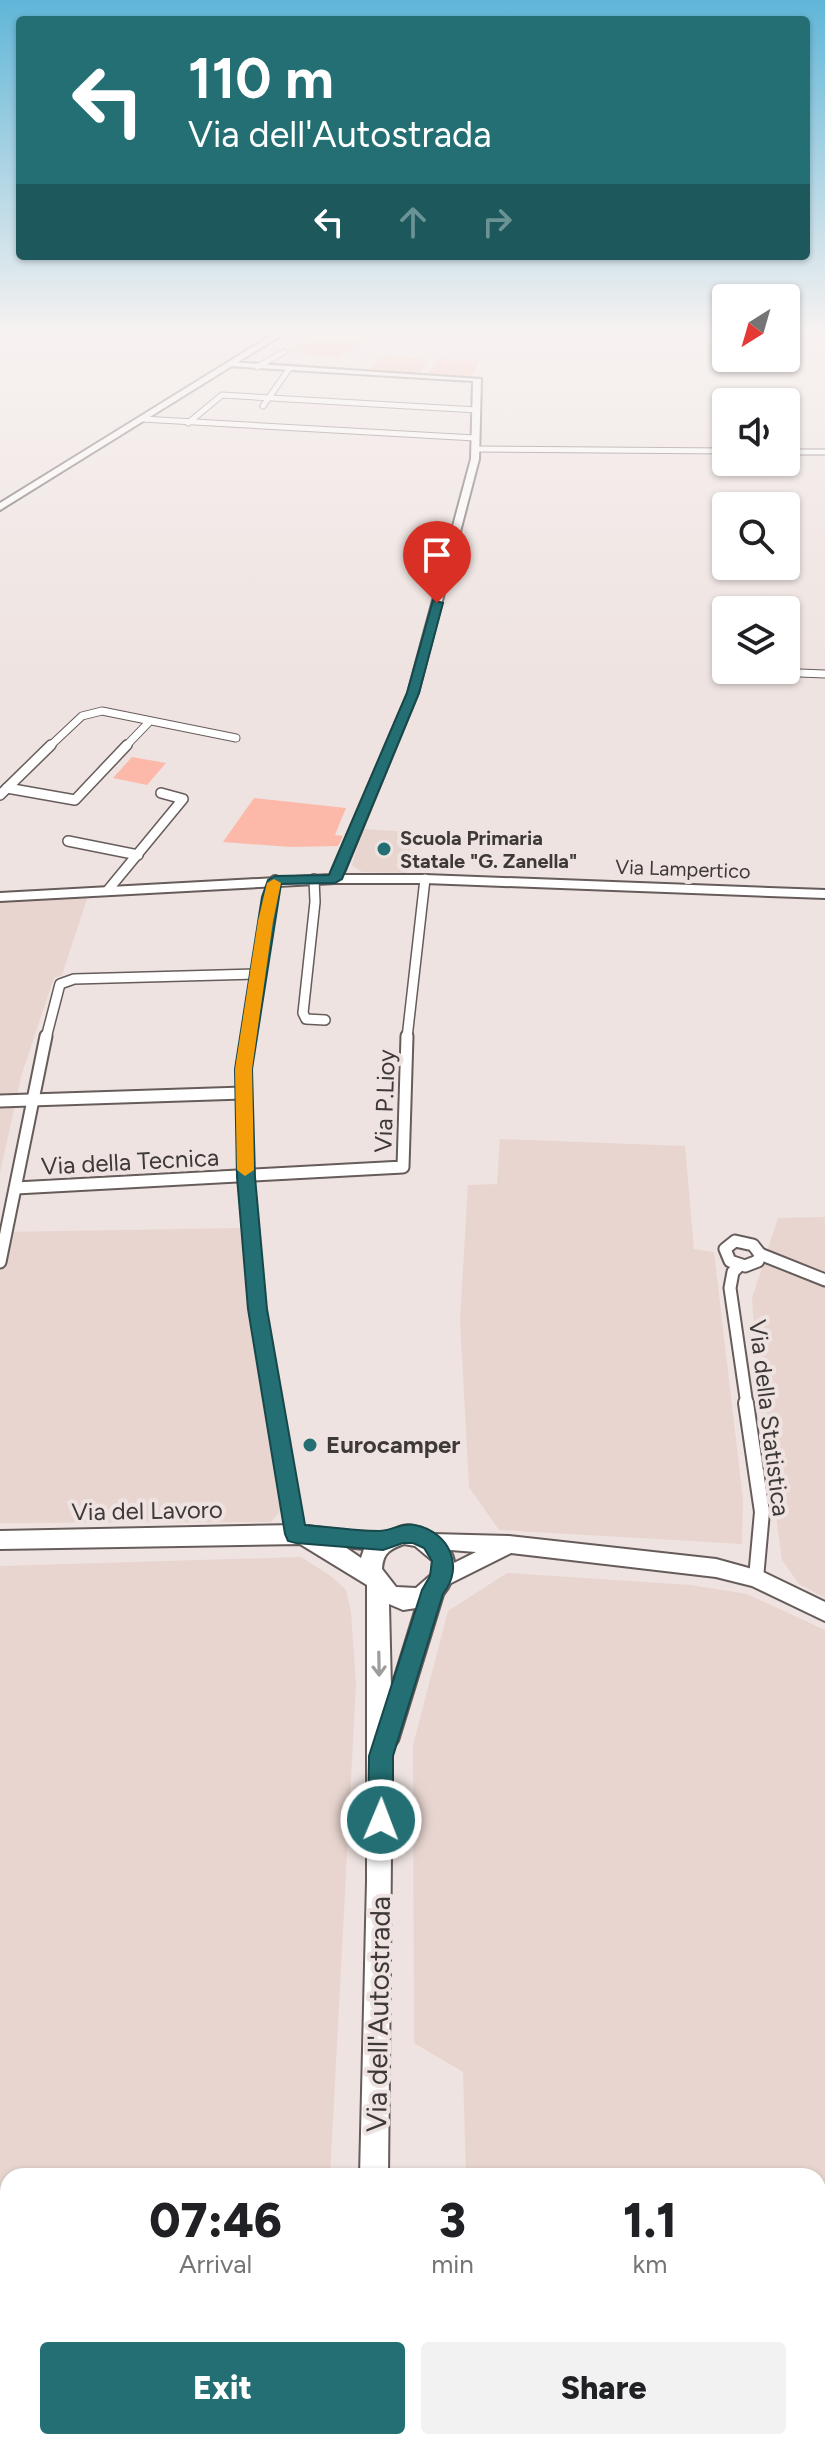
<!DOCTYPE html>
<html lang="en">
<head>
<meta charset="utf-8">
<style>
	:root { --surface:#fff; --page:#f2f2f2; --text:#202124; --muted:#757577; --accent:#246f73 }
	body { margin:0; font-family:Figtree,sans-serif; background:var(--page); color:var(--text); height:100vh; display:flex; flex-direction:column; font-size:30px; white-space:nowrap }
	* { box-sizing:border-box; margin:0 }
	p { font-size:26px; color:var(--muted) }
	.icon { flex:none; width:44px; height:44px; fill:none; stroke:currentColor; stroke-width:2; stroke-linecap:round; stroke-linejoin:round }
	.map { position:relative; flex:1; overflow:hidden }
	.panel { position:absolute; left:0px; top:2168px; width:826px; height:282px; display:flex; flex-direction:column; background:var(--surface); border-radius:24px 24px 0 0; box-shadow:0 2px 6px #0004 }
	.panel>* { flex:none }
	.guide { position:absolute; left:16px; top:16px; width:794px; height:244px; border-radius:8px; box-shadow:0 2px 6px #0004; background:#246f73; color:#fff; overflow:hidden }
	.needle { width:52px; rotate:217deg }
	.buttons { position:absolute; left:712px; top:284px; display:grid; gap:16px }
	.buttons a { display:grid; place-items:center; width:88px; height:88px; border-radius:8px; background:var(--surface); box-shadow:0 2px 6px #0004; font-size:40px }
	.pin { position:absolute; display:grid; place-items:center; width:68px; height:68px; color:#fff; margin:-82px -34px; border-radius:50% 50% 50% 0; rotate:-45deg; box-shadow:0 0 8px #0007 }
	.pin .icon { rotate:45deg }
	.me { position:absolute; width:88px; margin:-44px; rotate:1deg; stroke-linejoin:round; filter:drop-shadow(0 0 6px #0008) }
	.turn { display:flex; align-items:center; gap:28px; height:168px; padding:0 40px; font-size:36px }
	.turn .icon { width:104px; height:104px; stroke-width:2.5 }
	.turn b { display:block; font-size:56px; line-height:68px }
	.lanes { display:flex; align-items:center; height:76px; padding:0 40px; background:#0003; justify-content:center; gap:40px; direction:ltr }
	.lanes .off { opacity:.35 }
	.eta { display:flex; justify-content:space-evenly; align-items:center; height:136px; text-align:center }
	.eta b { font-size:48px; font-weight:800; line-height:56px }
	.button { display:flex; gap:16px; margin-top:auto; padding:16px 40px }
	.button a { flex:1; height:92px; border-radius:8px; background:var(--accent); color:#fff; font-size:32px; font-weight:800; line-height:92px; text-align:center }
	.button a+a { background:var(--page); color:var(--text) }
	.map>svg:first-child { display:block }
</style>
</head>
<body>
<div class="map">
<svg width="825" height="2449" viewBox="0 0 825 2449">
	<rect width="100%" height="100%" fill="#eee3e0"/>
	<g fill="#e8d5d0">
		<path d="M362,829L413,832L406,873L362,872L352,865Z"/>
		<path d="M88,896L62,975L54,978L22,1073L0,1173V900Z"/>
		<path d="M500,1139L685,1146L694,1249L714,1252L743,1499L742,1544L499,1530L469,1487L460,1320L468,1185L497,1184Z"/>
		<path d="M825,1217V1598L799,1584L782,1560L760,1399L752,1298L778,1218Z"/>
		<path d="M242,1228L284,1506L271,1522L0,1523V1232Z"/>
		<path d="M301,1557L331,1576L346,1590L351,1612L356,1684L330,2176H8V2442H317L316,2449H0V1566Z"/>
		<path d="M507,1573L691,1585L747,1594L825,1630V2449H475V2442H818V2176H466L463,2072L414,2043L413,1745L448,1611Z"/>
	</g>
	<g fill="#fcb9aa">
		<path d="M317,333H377L338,359L286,351Z"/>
		<path d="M381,356L429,359L420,373L370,370Z"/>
		<path d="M438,359L479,361L471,378L428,375Z"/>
		<path d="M132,757L166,763L147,785L113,778Z"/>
		<path d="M254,798L346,808L335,835L343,836L338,846L292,847L223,842Z"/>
	</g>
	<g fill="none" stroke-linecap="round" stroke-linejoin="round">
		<defs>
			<g id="street-far4">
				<path d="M257,367L284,352"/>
				<path d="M263,406L289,369"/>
				<path d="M142,419L475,438"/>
				<path d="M188,423L222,395L477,410"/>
				<path d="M475,449L726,451"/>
				<path d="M786,452H825"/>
			</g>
			<g id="street-far3">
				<path d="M728,670L825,674"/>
				<path d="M49,747L82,716L102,711L236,738"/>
				<path d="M125,747L149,722"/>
			</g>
			<g id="street-far2">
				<path d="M7,788L75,800L127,745"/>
				<path d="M0,795L51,745"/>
				<path d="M68,841L138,855"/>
				<path d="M314,879L315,902L303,1013L306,1019L325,1020"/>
				<path d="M108,890L183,799L161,793"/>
				<path d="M46,1038L60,984L74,979L257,974"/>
				<path d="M248,1038L269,897L275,880"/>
				<path d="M407,1038L425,879"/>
			</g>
			<g id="street-far1">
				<path d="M248,1036C240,1090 244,1142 248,1196C254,1267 262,1335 274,1405"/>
				<path d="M0,1101L243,1093"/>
				<path d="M16,1188L403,1167L407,1036"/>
				<path d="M735,1241L753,1245L760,1254L758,1261L745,1266L730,1261L725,1249Z"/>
				<path d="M760,1254L825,1280"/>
				<path d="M0,1262L46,1036"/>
				<path d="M739,1266L733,1272L730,1288L747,1405"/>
			</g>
			<g id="street">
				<path d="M273,1403L296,1534"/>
				<path d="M746,1403L762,1512L756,1578"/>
			</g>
			<g id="secondary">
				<path d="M230,362L481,379L479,459L418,693L343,875H425L825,890V898L425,883H335L0,901V893L330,875L408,693L471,459L473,381L227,366Z"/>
				<path d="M432,1534L509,1536L716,1559L763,1572L825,1602V1621L752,1586L716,1577L511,1553L441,1588L434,1585L431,1579L434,1573L476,1552L425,1548L422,1542L425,1536Z"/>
			</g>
			<g id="primary">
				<path d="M275,333H285L0,510V503Z"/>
				<path d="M296,1525C321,1527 360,1534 384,1532C395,1531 401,1523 413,1526C449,1535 468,1563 443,1595L398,1741L392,1750L388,2176H360L367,1881V1585L300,1544L0,1549V1531ZM404,1544L415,1546L433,1561L432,1574L416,1588L396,1587L382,1569C383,1553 390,1549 404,1544ZM345,1547L364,1549L361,1558ZM389,1604L403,1610L416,1608L391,1689Z"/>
				<rect x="351" y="2442" width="32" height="7"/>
			</g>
		</defs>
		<use href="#street-far4" stroke="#665c5a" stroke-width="7"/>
		<use href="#street-far3" stroke="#665c5a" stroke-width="9"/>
		<use href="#street-far2" stroke="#665c5a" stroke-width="12"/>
		<use href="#street-far1" stroke="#665c5a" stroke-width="15"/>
		<use href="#street" stroke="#665c5a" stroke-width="18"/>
		<use href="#secondary" stroke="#665c5a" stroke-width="4"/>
		<use href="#primary" stroke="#665c5a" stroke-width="4"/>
		<use href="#street-far4" stroke="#fff" stroke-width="5"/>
		<use href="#street-far3" stroke="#fff" stroke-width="7"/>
		<use href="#street-far2" stroke="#fff" stroke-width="9"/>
		<use href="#street-far1" stroke="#fff" stroke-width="11"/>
		<use href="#street" stroke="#fff" stroke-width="14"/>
		<use href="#secondary" fill="#fff" fill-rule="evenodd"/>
		<use href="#primary" fill="#fff" fill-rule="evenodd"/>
	</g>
	<defs><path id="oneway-shaft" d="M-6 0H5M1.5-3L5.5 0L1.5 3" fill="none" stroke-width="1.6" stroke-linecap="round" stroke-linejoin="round" transform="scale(2)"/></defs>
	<use stroke="#9e9c9c" href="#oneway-shaft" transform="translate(379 1664) rotate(89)"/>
	<linearGradient id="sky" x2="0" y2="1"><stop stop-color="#60b6d8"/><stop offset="0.49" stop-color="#f7f2f1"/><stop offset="1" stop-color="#f7f2f1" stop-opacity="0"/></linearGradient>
	<rect width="825" height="676" fill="url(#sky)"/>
	<path fill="#246f73" stroke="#17484b" stroke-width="2" d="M433,600L443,603L419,693L342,879L335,883L281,884L252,1069L255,1177L267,1309L305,1525C329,1527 354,1531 379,1531C392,1531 402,1522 415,1525C449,1532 465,1566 443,1594L393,1756V1820L389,1828L381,1832L372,1828L368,1820L369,1756L422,1590L430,1576L432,1561L424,1548L413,1543H403L383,1550L296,1543L288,1541L285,1534L248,1309L237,1177L235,1069L262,897L268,880L275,876L329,875L407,693Z"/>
	<path fill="#f59e0b" d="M274,879L281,883L273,921L252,1069L254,1170L245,1176L237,1170L235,1069L258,921L267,883Z"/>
	<g fill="#246f73" stroke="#eee3e0" stroke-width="3">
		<circle cx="384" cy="849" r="8"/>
		<circle cx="310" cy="1445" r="8"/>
	</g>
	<g text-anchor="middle" stroke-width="8" stroke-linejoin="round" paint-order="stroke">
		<g font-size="20" font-weight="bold" fill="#3d3938" stroke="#eee3e0" text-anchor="start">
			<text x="400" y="845">Scuola Primaria<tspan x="400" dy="23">Statale "G. Zanella"</tspan></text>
		</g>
		<g font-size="20" fill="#3d3938" stroke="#eee3e0">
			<text transform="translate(683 869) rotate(2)" y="7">Via Lampertico</text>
		</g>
		<g font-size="24" fill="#3d3938" stroke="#eee3e0">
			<text transform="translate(385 1101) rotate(-88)" y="8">Via P.Lioy</text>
			<text transform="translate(130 1162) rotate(-3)" y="8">Via della Tecnica</text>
			<text transform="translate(769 1418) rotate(83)" y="8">Via della Statistica</text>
			<text transform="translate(147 1511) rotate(-1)" y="8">Via del Lavoro</text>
		</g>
		<g font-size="24" font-weight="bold" fill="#3d3938" stroke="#eee3e0" text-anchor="start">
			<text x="326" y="1453">Eurocamper</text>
		</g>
		<g font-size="28" fill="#3d3938" stroke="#eee3e0">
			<text transform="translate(378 2014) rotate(-89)" y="10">Via dell'Autostrada</text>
		</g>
	</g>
</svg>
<div class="buttons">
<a><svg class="needle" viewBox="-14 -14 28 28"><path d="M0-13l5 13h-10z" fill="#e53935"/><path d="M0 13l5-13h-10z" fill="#757577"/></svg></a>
<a><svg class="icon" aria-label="sound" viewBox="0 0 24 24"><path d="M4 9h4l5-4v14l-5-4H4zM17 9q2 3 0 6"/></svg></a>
<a><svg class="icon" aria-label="search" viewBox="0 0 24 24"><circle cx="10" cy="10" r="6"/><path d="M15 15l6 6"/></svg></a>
<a><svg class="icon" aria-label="layers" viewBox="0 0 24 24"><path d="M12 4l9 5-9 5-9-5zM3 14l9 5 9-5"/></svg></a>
</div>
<div class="pin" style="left:437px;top:603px;background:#d93025"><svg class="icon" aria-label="arrive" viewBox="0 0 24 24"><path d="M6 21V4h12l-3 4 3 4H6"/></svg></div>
<svg class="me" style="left:381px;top:1820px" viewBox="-20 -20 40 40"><circle r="17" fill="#246f73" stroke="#fff" stroke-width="3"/><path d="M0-11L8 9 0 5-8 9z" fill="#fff"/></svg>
<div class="guide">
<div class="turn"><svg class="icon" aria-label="left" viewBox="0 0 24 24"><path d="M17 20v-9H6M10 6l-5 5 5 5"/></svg><div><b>110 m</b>Via dell'Autostrada</div></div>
<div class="lanes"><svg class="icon" aria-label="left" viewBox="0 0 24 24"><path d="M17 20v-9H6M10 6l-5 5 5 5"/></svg><svg class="icon off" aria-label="ahead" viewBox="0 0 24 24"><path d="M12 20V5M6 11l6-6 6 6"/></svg><svg class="icon off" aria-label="right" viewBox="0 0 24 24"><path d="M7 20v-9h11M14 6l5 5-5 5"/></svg></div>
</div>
<section class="panel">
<div class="eta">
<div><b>07:46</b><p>Arrival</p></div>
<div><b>3</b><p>min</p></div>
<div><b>1.1</b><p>km</p></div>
</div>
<div class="button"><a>Exit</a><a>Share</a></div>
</section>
</div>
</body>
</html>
